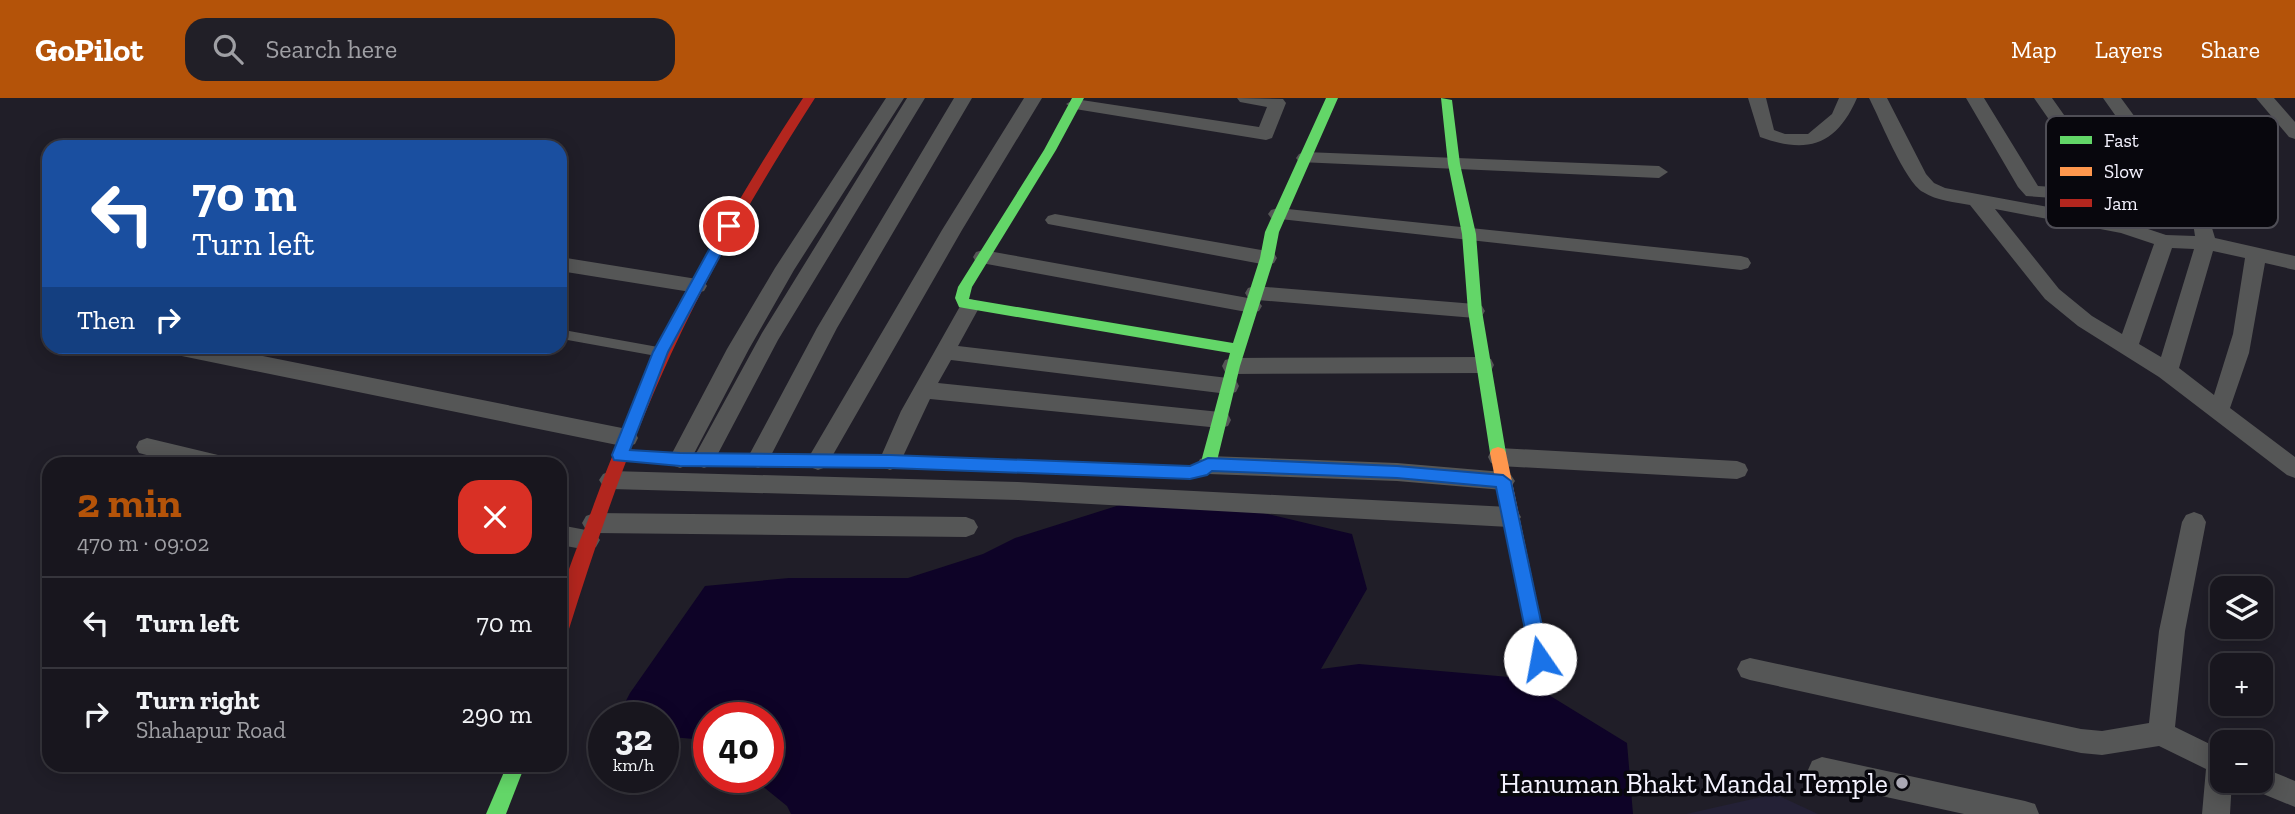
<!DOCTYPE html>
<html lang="en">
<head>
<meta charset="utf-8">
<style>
	:root { --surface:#18161e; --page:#211f27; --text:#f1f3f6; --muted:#9f9fa4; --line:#36353c; --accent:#b45309 }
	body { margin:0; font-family:"Zilla Slab",serif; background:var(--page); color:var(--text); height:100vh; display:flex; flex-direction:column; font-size:26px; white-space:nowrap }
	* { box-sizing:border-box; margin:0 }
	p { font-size:23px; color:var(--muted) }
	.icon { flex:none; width:38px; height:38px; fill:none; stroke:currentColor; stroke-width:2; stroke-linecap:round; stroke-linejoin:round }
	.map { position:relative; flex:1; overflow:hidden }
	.drawer { position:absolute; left:42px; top:359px; width:525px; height:315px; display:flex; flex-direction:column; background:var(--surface); border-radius:21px; box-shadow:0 4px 18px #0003,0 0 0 2px var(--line) }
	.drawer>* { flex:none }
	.banner { position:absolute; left:42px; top:42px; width:525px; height:214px; border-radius:21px; box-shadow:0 4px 18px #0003,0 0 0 2px var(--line); background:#1a4fa0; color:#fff; overflow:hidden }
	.controls { position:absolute; left:2210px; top:478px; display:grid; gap:14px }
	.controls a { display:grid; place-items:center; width:63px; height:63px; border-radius:14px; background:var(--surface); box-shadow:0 4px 18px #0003,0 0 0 2px var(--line); font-size:35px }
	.speed { position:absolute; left:588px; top:604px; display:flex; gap:14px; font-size:35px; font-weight:700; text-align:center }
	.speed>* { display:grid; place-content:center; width:91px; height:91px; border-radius:50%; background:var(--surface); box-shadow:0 4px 18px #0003,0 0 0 2px var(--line); line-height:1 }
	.speed small { font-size:18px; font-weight:400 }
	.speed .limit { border:10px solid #d22; background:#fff; color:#111 }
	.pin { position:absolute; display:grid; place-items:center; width:60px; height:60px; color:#fff; margin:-30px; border:4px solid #fff; border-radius:50%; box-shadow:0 2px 7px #0007 }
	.me { position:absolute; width:77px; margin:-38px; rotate:348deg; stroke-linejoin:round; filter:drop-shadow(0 0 5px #0008) }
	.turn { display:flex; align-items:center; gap:24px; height:147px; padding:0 35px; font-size:32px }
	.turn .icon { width:91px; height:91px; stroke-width:2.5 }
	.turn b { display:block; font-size:49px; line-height:60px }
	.then { display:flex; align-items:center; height:66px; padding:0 35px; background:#0003; gap:14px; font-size:26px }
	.round { display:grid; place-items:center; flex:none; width:74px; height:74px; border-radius:21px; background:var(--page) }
	.headline { display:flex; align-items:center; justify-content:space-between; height:119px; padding:0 35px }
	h1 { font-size:42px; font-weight:700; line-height:52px; color:var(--accent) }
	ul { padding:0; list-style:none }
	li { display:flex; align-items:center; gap:21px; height:91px; padding:0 35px; border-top:2px solid var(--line) }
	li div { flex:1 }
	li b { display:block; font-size:26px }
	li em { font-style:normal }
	header { display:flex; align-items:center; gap:42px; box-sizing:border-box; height:98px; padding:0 35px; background:var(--accent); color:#fff }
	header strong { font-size:33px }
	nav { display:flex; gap:38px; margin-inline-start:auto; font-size:24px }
	.search { width:490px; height:63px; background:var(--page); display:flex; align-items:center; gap:18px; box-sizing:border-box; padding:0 24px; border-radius:21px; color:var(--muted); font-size:26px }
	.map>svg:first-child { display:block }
</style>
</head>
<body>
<header>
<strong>GoPilot</strong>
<div class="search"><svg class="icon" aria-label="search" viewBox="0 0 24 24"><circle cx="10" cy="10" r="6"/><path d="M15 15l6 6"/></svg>Search here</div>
<nav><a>Map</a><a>Layers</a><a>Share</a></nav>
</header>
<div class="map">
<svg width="2295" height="716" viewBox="0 0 2295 716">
	<rect width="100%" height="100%" fill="#201e28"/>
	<path fill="#242136" d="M1775,696L1818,716H1686Z"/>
	<path fill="#0e0327" d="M1142,400L1242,410L1352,436L1367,491L1321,571L1359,566L1521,580L1627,645L1633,716H791L787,708L751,679H768V620H709V646L703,642L663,638V620H617L630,595L705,488L789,480H908L983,456L1015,440Z"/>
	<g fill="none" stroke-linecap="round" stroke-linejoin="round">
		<path stroke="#555656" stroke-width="9" d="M560,236L660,254"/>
		<g fill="#555656" fill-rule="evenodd">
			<path d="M886,0H904L794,172L749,251L688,367L680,370L672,367L669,361L727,251L775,170Z"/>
			<path d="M907,0H925L778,242L712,367L704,370L696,367L693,361L762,235Z"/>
			<path d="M954,0H972L837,230L766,367L758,370L750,367L747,361L817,230Z"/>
			<path d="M1024,0H1042L962,132L826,369L818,372L810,369L807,363L810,357L942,132Z"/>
			<path d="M1237,0L1283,1L1286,5L1272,40L1266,42L1075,11L1066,6L1075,1L1259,29L1267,9L1240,4Z"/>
			<path d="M1748,0H1766L1774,32L1785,36H1808L1832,16L1839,0H1857C1836,48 1807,56 1760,39Z"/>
			<path d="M1869,0H1887L1926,76L1934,85L1945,90L2124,123L2166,137L2195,138L2193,125L2180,109L2026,98L2018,89L1966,0H1984L2038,88L2098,92L2034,0H2052L2118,93L2171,96L2103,0H2121L2209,120L2215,140L2295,158V172L2265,165L2249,255L2230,310L2295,359V380L2287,377L2159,279L2078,228L2045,201L1970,107C1955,104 1937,103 1923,94C1905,84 1880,21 1869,0ZM1995,111L2121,135L2154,146L2122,236L2092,218L2059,191ZM2172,150L2194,151L2161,259L2139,246ZM2213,153L2245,160L2233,236L2214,297L2179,270Z"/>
			<path d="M2256,0H2274L2295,24V41L2289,39Z"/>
			<path d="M1305,54L1659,68L1668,74L1659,80L1299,64L1296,60L1299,56Z"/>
			<path d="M1278,110L1741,158L1748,160L1751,165L1748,170L1741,172L1271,120L1268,116L1271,112Z"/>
			<path d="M1055,116L1267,153L1274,155L1277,160L1274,165L1267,167L1048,126L1045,122L1048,118Z"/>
			<path d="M983,152L1248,200L1245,195L1248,190L1255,188L1475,206L1482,208L1485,213L1482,218L1475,220L1257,202L1262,208L1259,213L1252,215L976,164L973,159L976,154Z"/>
			<path d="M560,159L697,181L704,183L707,188L704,193L697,195L560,173Z"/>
			<path d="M970,201L977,203L980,208L958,248L1228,280L1236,282L1239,288L1236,294L1228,296L951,262L938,285L1220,314L1228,316L1231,322L1228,328L1220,330L930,301L898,369L890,372L882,369L879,363L901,313L963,203Z"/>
			<path d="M162,248H213L627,331L635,334L638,340L635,346L627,349L172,256L165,253Z"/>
			<path d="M1483,259L1491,261L1494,267L1491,273L1483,275L1233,276L1225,274L1222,268L1225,262L1233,260Z"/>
			<path d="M147,340L218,357L226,360L229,366H180L139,355L136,349L139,343Z"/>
			<path d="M1499,350L1737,363L1745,366L1748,372L1745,378L1737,381L1499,368L1491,365L1488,359L1491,353Z"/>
			<path d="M1208,358L1397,365L1503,374L1511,377L1515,383L1511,389L1503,392L1397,383L1208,376L1200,373L1197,367L1200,361Z"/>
			<path d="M611,373L1018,384L1509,409L1517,412L1521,419L1517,426L1509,429L1018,402L611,391L603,388L599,382L603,376Z"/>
			<path d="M2194,414L2202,417L2206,424L2185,533L2175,629L2222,652V682H2232L2230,716H2202L2206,671L2159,648L2102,657L2081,655L1750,582L1741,579L1737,571L1741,563L1750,560L2081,631L2102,633L2149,625L2159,533L2182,424L2186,417Z"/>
			<path d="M594,415L966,419L974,422L978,429L974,436L966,439L595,435L600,442L596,449L588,452L560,447V427L586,432L582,425L586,418Z"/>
			<path d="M1822,659L2025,703L2035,706L2039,716H1964L1822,685L1812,681L1808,672L1812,663Z"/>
			<path d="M2261,669L2295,683V709L2251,691L2247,682H2261Z"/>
		</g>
		<g fill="#63d668" fill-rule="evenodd">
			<path d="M1072,0H1084L1056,52L972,189L969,201L1233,245L1260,160L1265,134L1326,0H1338L1279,134L1274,160L1240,268L1216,367L1208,377L1188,381L1182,379L1180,375L1182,371L1201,364L1230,255L964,210L959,209L955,200L958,189L1044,52Z"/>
			<path d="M1441,0L1452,2L1460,66L1476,136L1482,213L1506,355L1504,359H1492L1490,355L1468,213L1462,136L1448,66Z"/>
			<path d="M507,667H525L506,716H486Z"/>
		</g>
		<g fill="#ff974d" fill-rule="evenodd">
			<path d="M1498,349L1504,351L1506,355L1549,561L1546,567L1540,569L1534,567L1531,561L1490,355L1492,351Z"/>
			<path d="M620,351L680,355L890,357L1188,369L1194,371L1196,375L1194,379L1188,381L890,369L680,367L614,361L612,357L614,353Z"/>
		</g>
		<path fill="#b3261e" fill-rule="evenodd" d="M803,0H815C762,83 712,167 671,256C630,345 598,438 569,531L566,536L560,539C560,528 559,517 560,507C562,481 585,432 594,406C646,262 719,128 803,0Z"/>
	</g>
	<path fill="#1a73e8" stroke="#114b97" stroke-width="2" d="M729,124L736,128L668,254L630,352L680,355L890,357L1190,368L1208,360L1397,368L1503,377L1511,383L1549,561L1546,567L1540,569L1533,567L1531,561L1496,389L1397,380L1212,373L1207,377L1190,381L890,370L680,368L614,362L612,357L653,254L722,128Z"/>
	<circle fill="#aaa8b4" stroke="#08070d" stroke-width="2.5" cx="1902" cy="685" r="7"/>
	<g text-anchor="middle" stroke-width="7" stroke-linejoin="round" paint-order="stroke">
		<g font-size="28" fill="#f5f3ff" stroke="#08070d" text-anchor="end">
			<text x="1888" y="695">Hanuman Bhakt Mandal Temple</text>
		</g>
	</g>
	<rect x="2046" y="18" width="232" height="112" rx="10" fill="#08070d" stroke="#4f4e56" stroke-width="2"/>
	<rect x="2060" y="38" width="32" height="8" fill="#63d668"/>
	<rect x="2060" y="69" width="32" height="9" fill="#ff974d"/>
	<rect x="2060" y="101" width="32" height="8" fill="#b3261e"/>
	<g font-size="19" fill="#f5f3ff">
		<text x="2104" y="49">Fast</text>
		<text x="2104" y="80">Slow</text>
		<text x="2104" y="112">Jam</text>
	</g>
</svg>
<div class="controls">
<a><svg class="icon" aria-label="layers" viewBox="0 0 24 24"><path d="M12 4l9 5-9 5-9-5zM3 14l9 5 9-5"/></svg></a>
<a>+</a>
<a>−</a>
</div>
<div class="speed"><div>32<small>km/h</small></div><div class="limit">40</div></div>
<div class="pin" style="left:729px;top:128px;background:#d93025"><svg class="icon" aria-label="arrive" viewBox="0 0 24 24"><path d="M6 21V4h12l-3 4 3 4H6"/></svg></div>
<svg class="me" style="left:1540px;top:561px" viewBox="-20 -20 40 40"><circle r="19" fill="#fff"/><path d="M0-13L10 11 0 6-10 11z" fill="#1a73e8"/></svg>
<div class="banner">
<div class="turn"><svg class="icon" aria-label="left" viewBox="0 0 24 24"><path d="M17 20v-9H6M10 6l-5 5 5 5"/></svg><div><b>70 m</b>Turn left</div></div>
<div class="then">Then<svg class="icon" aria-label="right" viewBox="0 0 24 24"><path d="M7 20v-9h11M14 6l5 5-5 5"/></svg></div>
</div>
<section class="drawer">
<div class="headline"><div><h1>2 min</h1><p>470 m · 09:02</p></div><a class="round" style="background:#d93025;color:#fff"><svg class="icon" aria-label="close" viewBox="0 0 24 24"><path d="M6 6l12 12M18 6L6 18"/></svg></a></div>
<ul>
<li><svg class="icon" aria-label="left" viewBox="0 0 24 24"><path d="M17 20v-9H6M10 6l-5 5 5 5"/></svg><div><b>Turn left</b></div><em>70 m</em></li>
<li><svg class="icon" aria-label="right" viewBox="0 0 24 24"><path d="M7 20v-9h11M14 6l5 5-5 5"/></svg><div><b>Turn right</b><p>Shahapur Road</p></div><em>290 m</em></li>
</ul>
</section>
</div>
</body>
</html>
